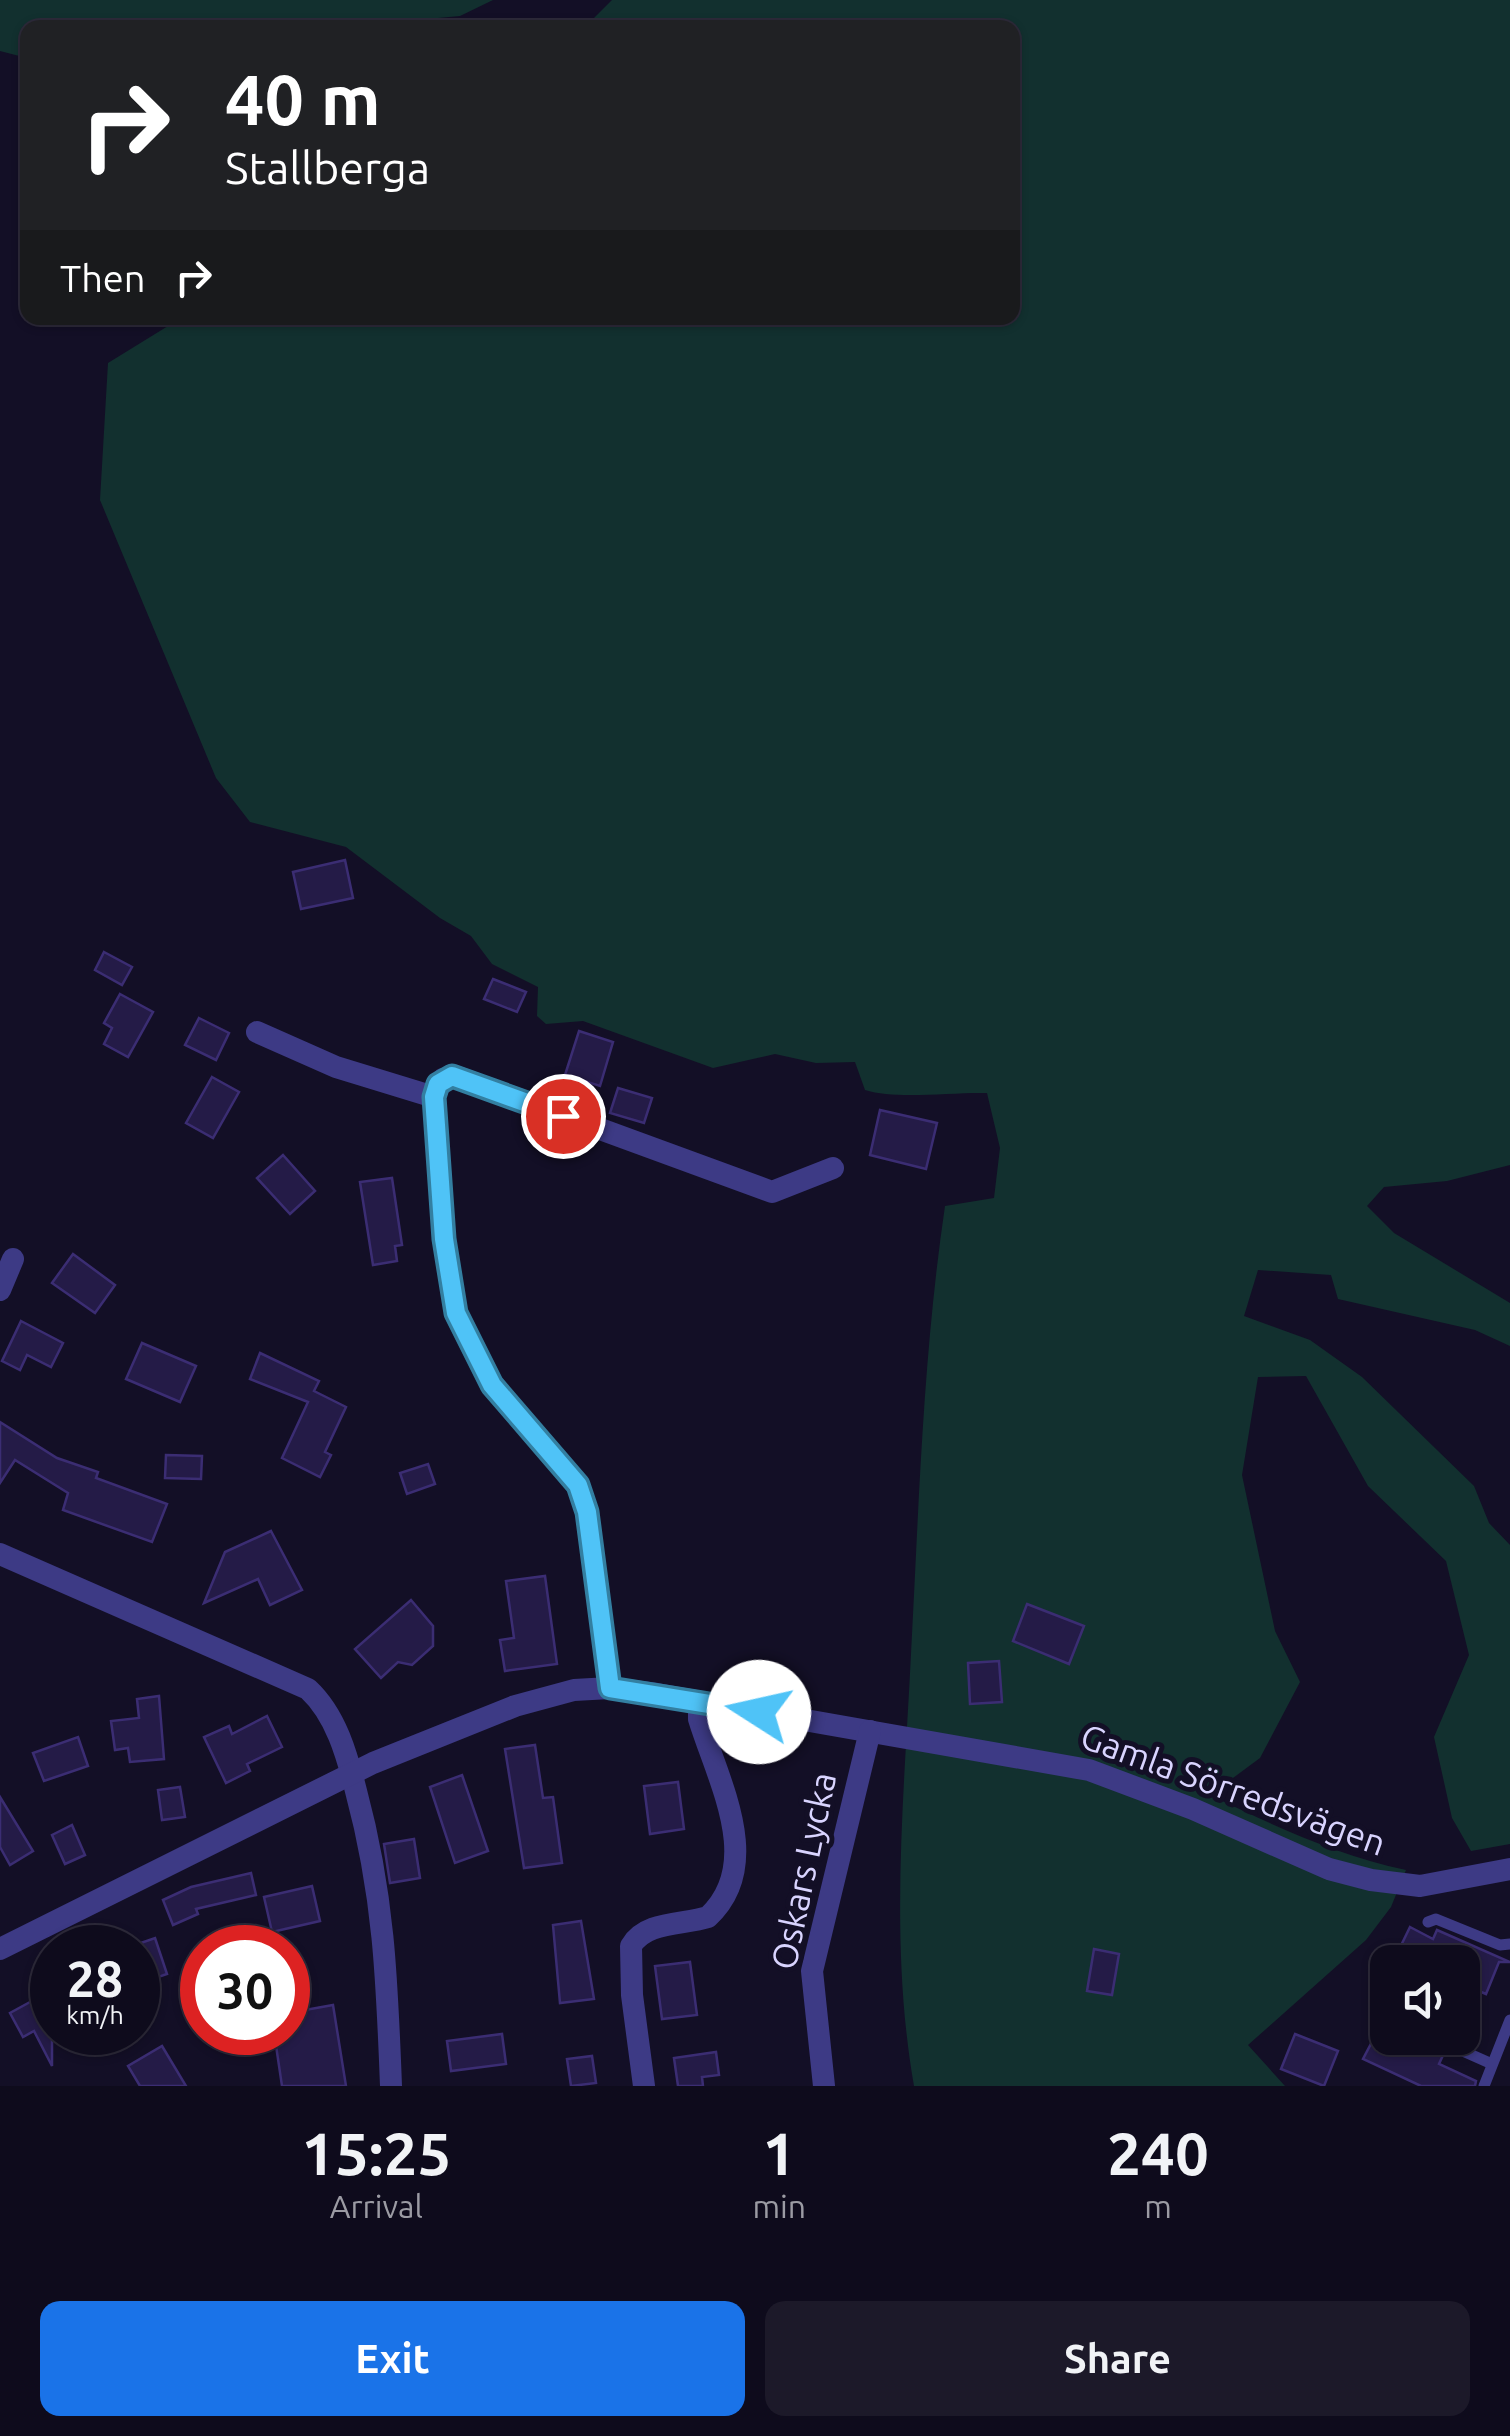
<!DOCTYPE html>
<html lang="en">
<head>
<meta charset="utf-8">
<style>
	:root { --surface:#0e0b1c; --page:#1c1929; --text:#f1f3f6; --muted:#9b9ba3; --line:#2e2b3b; --accent:#1a73e8 }
	body { margin:0; font-family:Ubuntu,sans-serif; background:var(--page); color:var(--text); height:100vh; display:flex; flex-direction:column; font-size:38px; white-space:nowrap }
	* { box-sizing:border-box; margin:0 }
	p { font-size:32px; color:var(--muted) }
	.icon { flex:none; width:55px; height:55px; fill:none; stroke:currentColor; stroke-width:2; stroke-linecap:round; stroke-linejoin:round }
	.map { position:relative; height:2086px; overflow:hidden }
	.side { display:flex; flex-direction:column; background:var(--surface); flex:1 }
	.side>* { flex:none }
	.top-card { position:absolute; left:20px; top:20px; width:1000px; height:305px; border-radius:20px; box-shadow:0 2px 8px #0004,0 0 0 2px var(--line); background:#202124; color:#fff; overflow:hidden }
	.fabs { position:absolute; left:1370px; top:1945px; display:grid; gap:20px }
	.fabs a { display:grid; place-items:center; width:110px; height:110px; border-radius:20px; background:var(--surface); box-shadow:0 2px 8px #0004,0 0 0 2px var(--line); font-size:50px }
	.speed { position:absolute; left:30px; top:1925px; display:flex; gap:20px; font-size:50px; font-weight:700; text-align:center }
	.speed>* { display:grid; place-content:center; width:130px; height:130px; border-radius:50%; background:var(--surface); box-shadow:0 2px 8px #0004,0 0 0 2px var(--line); line-height:1 }
	.speed small { font-size:25px; font-weight:400 }
	.speed .limit { border:15px solid #d22; background:#fff; color:#111 }
	.pin { position:absolute; display:grid; place-items:center; width:85px; height:85px; color:#fff; margin:-42px; border:5px solid #fff; border-radius:50%; box-shadow:0 2px 10px #0007 }
	.me { position:absolute; width:110px; margin:-55px; rotate:280deg; stroke-linejoin:round; filter:drop-shadow(0 0 8px #0008) }
	.turn { display:flex; align-items:center; gap:35px; height:210px; padding:0 40px; font-size:45px }
	.turn .icon { width:130px; height:130px; stroke-width:2.5 }
	.turn b { display:block; font-size:70px; line-height:85px }
	.then { display:flex; align-items:center; height:95px; padding:0 40px; background:#0003; gap:20px; font-size:38px }
	.eta { display:flex; justify-content:space-evenly; align-items:center; height:170px; text-align:center }
	.eta b { font-size:60px; font-weight:700; line-height:70px }
	.button { display:flex; gap:20px; margin-top:auto; padding:20px 40px }
	.button a { flex:1; height:115px; border-radius:20px; background:var(--accent); color:#fff; font-size:40px; font-weight:700; line-height:115px; text-align:center }
	.button a+a { background:var(--page); color:var(--text) }
	.map>svg:first-child { display:block }
</style>
</head>
<body>
<div class="map">
<svg width="1510" height="2086" viewBox="0 0 1510 2086">
	<rect width="100%" height="100%" fill="#130f26"/>
	<g fill="#12302f">
		<path d="M0,0H493L460,16L340,27L28,28L27,58L0,51Z"/>
		<path d="M612,0H1510V1165L1447,1181L1384,1187L1367,1206L1394,1233L1510,1303V1346L1475,1330L1338,1299L1331,1275L1258,1270L1244,1316L1310,1340L1362,1377L1474,1486L1489,1523L1510,1545V1844L1471,1851L1452,1818L1434,1737L1469,1655L1446,1561L1368,1486L1306,1376L1258,1377L1242,1475L1275,1631L1300,1682L1260,1758L1210,1795C1274,1826 1337,1855 1406,1870L1391,1907L1366,1940L1248,2045L1285,2086H914C889,1943 904,1798 911,1654C919,1504 923,1355 945,1206L994,1198L1000,1148L987,1093C951,1092 896,1100 865,1090L855,1062L816,1063L775,1054L713,1068L583,1021L546,1024L537,1016L538,987L492,964L471,936L440,918L346,847L250,822L216,778L100,500L108,363L181,318H1012V28L585,27Z"/>
	</g>
	<g fill="#241b47" stroke="#3b2d73" stroke-width="2.5">
		<path d="M345,860L353,898L301,909L293,872Z"/>
		<path d="M104,952L132,967L122,985L95,970Z"/>
		<path d="M493,979L526,992L517,1012L484,999Z"/>
		<path d="M120,994L153,1012L128,1057L104,1044L112,1028L104,1023Z"/>
		<path d="M199,1018L229,1033L216,1060L185,1045Z"/>
		<path d="M579,1031L613,1042L600,1086L565,1075Z"/>
		<path d="M212,1077L239,1092L213,1138L186,1123Z"/>
		<path d="M618,1088L652,1098L644,1123L610,1113Z"/>
		<path d="M880,1110L937,1123L926,1169L870,1155Z"/>
		<path d="M283,1155L315,1191L290,1214L257,1178Z"/>
		<path d="M392,1178L402,1245L395,1246L397,1261L373,1265L360,1182Z"/>
		<path d="M73,1254L115,1285L95,1313L52,1283Z"/>
		<path d="M21,1321L63,1343L51,1367L27,1355L20,1370L2,1361Z"/>
		<path d="M142,1343L196,1366L180,1402L126,1379Z"/>
		<path d="M260,1353L319,1381L314,1391L346,1407L325,1452L331,1455L320,1477L282,1458L308,1402L250,1379Z"/>
		<path d="M0,1422L57,1458L98,1472L96,1478L167,1504L152,1542L63,1510L68,1493L15,1460L0,1483Z"/>
		<path d="M166,1455L202,1456L201,1479L165,1478Z"/>
		<path d="M428,1464L435,1484L407,1494L400,1473Z"/>
		<path d="M271,1531L302,1590L270,1605L258,1579L204,1603L225,1552Z"/>
		<path d="M545,1576L557,1664L505,1671L500,1640L514,1638L506,1581Z"/>
		<path d="M411,1600L433,1626V1646L412,1665L398,1662L381,1678L355,1649Z"/>
		<path d="M1027,1604L1084,1626L1069,1664L1013,1641Z"/>
		<path d="M999,1661L1002,1702L970,1704L968,1663Z"/>
		<path d="M159,1696L164,1759L130,1762L128,1748L115,1750L111,1721L139,1718L137,1699Z"/>
		<path d="M267,1716L282,1747L247,1764L250,1771L226,1783L204,1737L229,1726L232,1734Z"/>
		<path d="M78,1737L88,1766L44,1781L33,1753Z"/>
		<path d="M535,1745L543,1798L553,1797L562,1863L524,1868L505,1749Z"/>
		<path d="M462,1775L488,1851L455,1863L430,1787Z"/>
		<path d="M678,1782L684,1829L650,1834L644,1786Z"/>
		<path d="M180,1787L185,1817L162,1820L158,1790Z"/>
		<path d="M0,1797L33,1851L10,1865L0,1847Z"/>
		<path d="M72,1825L85,1855L65,1864L52,1835Z"/>
		<path d="M414,1839L420,1878L390,1883L384,1844Z"/>
		<path d="M251,1873L256,1895L196,1909L198,1914L173,1925L163,1900L191,1887Z"/>
		<path d="M312,1886L320,1921L272,1932L264,1897Z"/>
		<path d="M581,1921L594,1999L560,2003L553,1925Z"/>
		<path d="M1410,1927L1433,1939L1437,1930L1510,1962H1499L1486,1994L1462,1984V1962H1393Z"/>
		<path d="M155,1938L167,1974L138,1984V1944Z"/>
		<path d="M1094,1949L1119,1954L1112,1995L1087,1991Z"/>
		<path d="M690,1962L697,2015L662,2019L655,1966Z"/>
		<path d="M52,1990V2066L34,2031L23,2037L10,2013Z"/>
		<path d="M333,2005L346,2086H282L274,2032H288V2013Z"/>
		<path d="M502,2034L506,2064L451,2071L447,2041Z"/>
		<path d="M1295,2034L1338,2051L1324,2086L1281,2069Z"/>
		<path d="M1374,2038H1412L1431,2046L1444,2053L1439,2064L1476,2081L1475,2086H1421L1363,2059Z"/>
		<path d="M162,2046L186,2086H140L128,2066Z"/>
		<path d="M716,2052L719,2075L702,2077L703,2086H678L674,2058Z"/>
		<path d="M592,2056L596,2083L571,2086L567,2059Z"/>
	</g>
	<g fill="none" stroke-linecap="round" stroke-linejoin="round">
		<g stroke="#3d3a85" stroke-width="11">
			<path d="M1428,1922L1436,1919L1500,1945L1510,1944"/>
			<path d="M1438,2040L1492,2064"/>
			<path d="M1484,2086L1510,2020"/>
		</g>
		<g stroke="#3d3a85" stroke-width="22">
			<path d="M257,1032L336,1067L434,1097"/>
			<path d="M0,1290L13,1259"/>
			<path d="M0,1554L308,1689C336,1715 347,1755 356,1791C384,1895 387,1980 391,2086"/>
			<path d="M610,1688L587,1512L578,1485L492,1385L456,1313L444,1239L434,1097L443,1079L458,1077L772,1192L833,1168"/>
			<path d="M0,1949L373,1763L515,1706L574,1690L610,1688L657,1694L1089,1770L1193,1809L1329,1869L1371,1880L1420,1886L1510,1869"/>
			<path d="M644,2086L632,1995L631,1946C645,1921 683,1925 708,1917C765,1864 718,1781 699,1719V1702"/>
			<path d="M824,2086L812,1971L870,1731"/>
		</g>
	</g>
	<g fill="none" stroke-linecap="round" stroke-linejoin="round">
		<defs>
			<path id="route" d="M563,1116L452,1076L438,1084L434,1097L444,1239L456,1313L492,1385L578,1485L587,1512L610,1688L759,1712"/>
		</defs>
		<use href="#route" stroke="#337fa1" stroke-width="25"/>
		<use href="#route" stroke="#4fc3f7" stroke-width="18"/>
	</g>
	<g text-anchor="middle" stroke-width="10" stroke-linejoin="round" paint-order="stroke">
		<g font-size="35" fill="#d9d4ff" stroke="#130f26">
			<text transform="translate(1233 1790) rotate(20)" y="12">Gamla Sörredsvägen</text>
			<text transform="translate(804 1871) rotate(-78)" y="12">Oskars Lycka</text>
		</g>
	</g>
</svg>
<div class="fabs">
<a><svg class="icon" aria-label="sound" viewBox="0 0 24 24"><path d="M4 9h4l5-4v14l-5-4H4zM17 9q2 3 0 6"/></svg></a>
</div>
<div class="speed"><div>28<small>km/h</small></div><div class="limit">30</div></div>
<div class="pin" style="left:563px;top:1116px;background:#d93025"><svg class="icon" aria-label="arrive" viewBox="0 0 24 24"><path d="M6 21V4h12l-3 4 3 4H6"/></svg></div>
<svg class="me" style="left:759px;top:1712px" viewBox="-20 -20 40 40"><circle r="19" fill="#fff"/><path d="M0-13L10 11 0 6-10 11z" fill="#4fc3f7"/></svg>
<div class="top-card">
<div class="turn"><svg class="icon" aria-label="right" viewBox="0 0 24 24"><path d="M7 20v-9h11M14 6l5 5-5 5"/></svg><div><b>40 m</b>Stallberga</div></div>
<div class="then">Then<svg class="icon" aria-label="right" viewBox="0 0 24 24"><path d="M7 20v-9h11M14 6l5 5-5 5"/></svg></div>
</div>
</div>
<section class="side">
<div class="eta">
<div><b>15:25</b><p>Arrival</p></div>
<div><b>1</b><p>min</p></div>
<div><b>240</b><p>m</p></div>
</div>
<div class="button"><a>Exit</a><a>Share</a></div>
</section>
</body>
</html>
